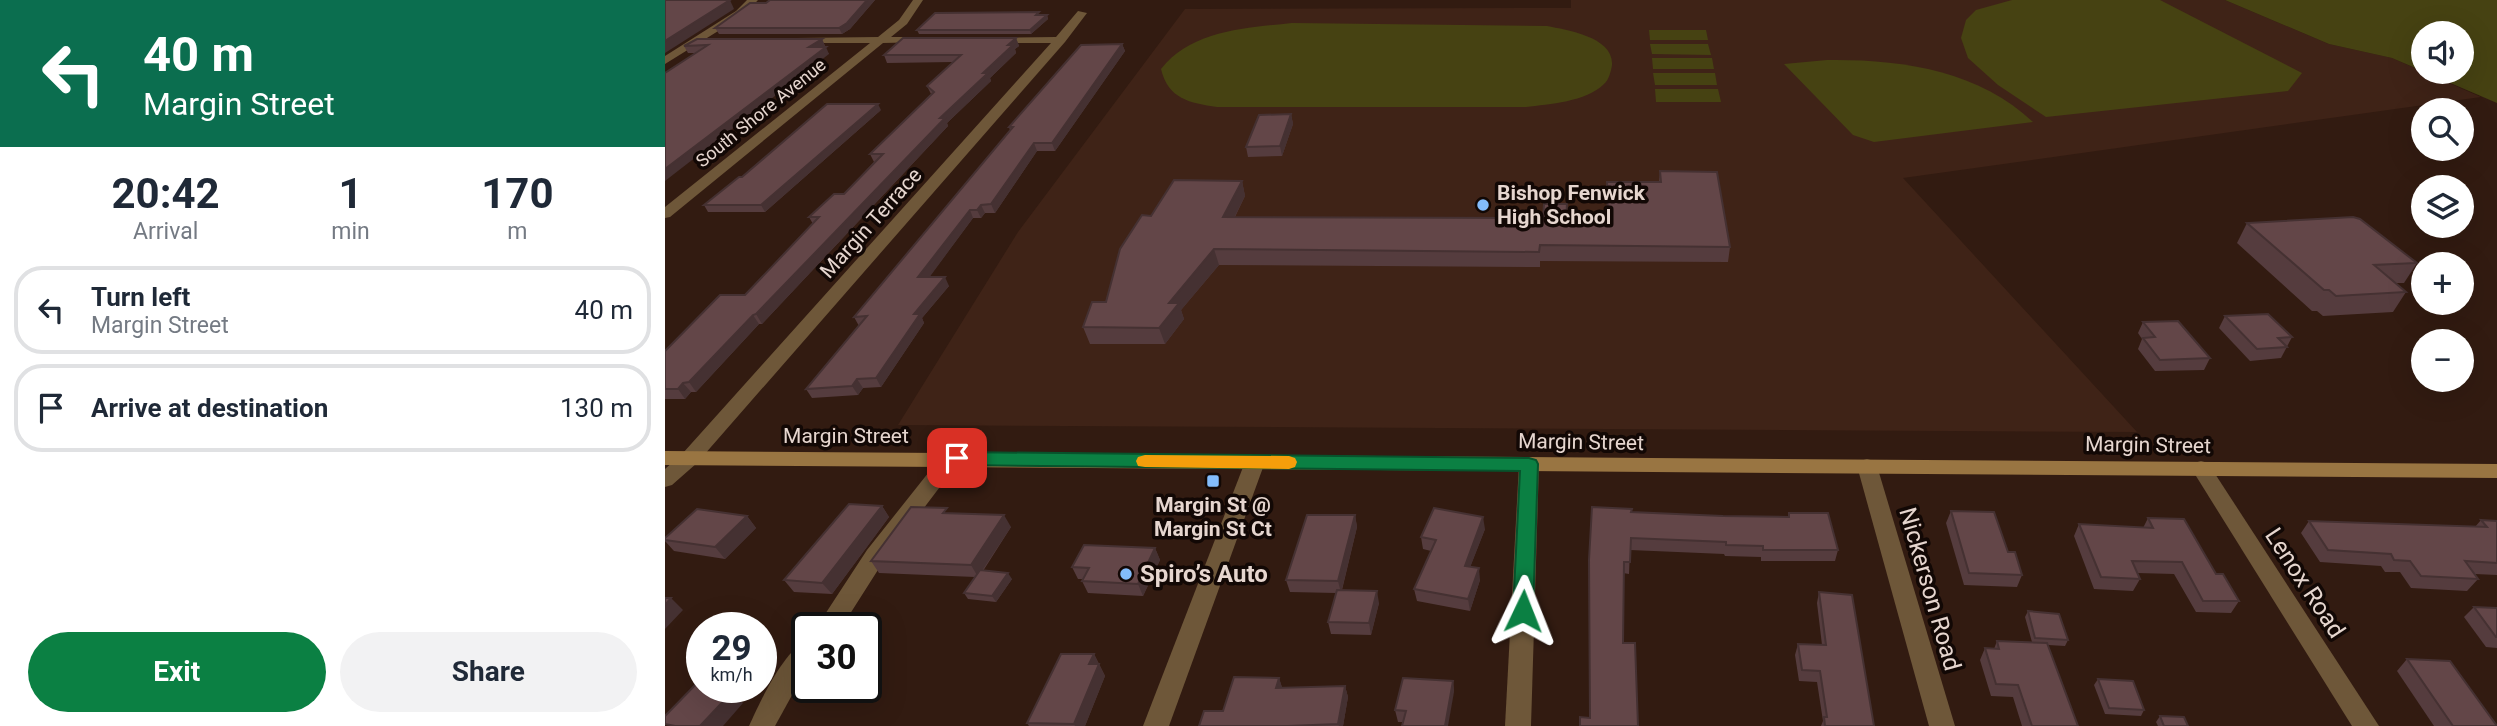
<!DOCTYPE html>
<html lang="en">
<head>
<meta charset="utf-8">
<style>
	:root { --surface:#fff; --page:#f2f2f3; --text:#1f2937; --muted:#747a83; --line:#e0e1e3; --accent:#0b8043 }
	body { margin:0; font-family:Roboto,sans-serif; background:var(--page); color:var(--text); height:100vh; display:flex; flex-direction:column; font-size:26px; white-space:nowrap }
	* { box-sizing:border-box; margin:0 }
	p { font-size:23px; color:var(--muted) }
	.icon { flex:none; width:38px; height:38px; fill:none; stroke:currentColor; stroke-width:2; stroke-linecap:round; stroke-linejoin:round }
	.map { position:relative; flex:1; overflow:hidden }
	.drawer { display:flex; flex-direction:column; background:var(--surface); width:665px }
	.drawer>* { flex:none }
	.banner { background:#0b6e4f; color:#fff; overflow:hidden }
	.fabs { position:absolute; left:1746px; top:21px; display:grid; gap:14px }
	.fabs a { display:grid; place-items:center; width:63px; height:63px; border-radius:50%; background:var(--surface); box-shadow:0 7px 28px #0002; font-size:35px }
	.speed { position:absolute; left:21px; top:612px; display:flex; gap:14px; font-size:35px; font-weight:700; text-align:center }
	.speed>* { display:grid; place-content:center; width:91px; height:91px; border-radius:50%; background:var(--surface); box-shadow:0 7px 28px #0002; line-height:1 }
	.speed small { font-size:18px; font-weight:400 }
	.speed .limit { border:4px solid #111; border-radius:10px; background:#fff; color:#111 }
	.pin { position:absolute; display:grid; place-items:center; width:60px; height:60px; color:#fff; margin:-30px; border-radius:14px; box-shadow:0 4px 10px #0006 }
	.me { position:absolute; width:77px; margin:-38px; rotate:2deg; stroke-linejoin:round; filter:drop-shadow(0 0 5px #0008) }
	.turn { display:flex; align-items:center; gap:24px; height:147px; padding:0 28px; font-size:32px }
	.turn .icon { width:91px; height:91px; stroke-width:2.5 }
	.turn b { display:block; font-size:49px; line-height:60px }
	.eta { display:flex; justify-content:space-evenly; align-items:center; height:119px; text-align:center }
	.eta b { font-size:42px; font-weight:700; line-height:49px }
	.button { display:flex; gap:14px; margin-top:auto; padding:14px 28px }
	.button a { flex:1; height:80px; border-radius:42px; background:var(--accent); color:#fff; font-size:28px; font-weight:700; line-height:80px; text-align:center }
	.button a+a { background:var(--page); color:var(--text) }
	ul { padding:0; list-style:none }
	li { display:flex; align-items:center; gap:21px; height:88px; margin:0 14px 10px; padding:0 14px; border:4px solid var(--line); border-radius:28px }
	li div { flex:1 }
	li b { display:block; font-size:26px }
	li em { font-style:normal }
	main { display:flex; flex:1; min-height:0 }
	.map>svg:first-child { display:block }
</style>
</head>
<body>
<main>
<section class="drawer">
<div class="banner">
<div class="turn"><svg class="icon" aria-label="left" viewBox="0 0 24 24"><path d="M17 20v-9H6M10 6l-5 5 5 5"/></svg><div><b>40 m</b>Margin Street</div></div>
</div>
<div class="eta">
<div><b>20:42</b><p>Arrival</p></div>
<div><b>1</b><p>min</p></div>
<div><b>170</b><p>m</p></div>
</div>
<ul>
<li><svg class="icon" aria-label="left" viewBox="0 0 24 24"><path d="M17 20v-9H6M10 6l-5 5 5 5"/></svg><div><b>Turn left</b><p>Margin Street</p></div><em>40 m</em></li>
<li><svg class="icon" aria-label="arrive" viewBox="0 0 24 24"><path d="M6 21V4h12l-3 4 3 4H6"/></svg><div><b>Arrive at destination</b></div><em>130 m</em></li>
</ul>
<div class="button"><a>Exit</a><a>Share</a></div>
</section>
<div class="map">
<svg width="1832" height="726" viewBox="0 0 1832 726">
	<rect width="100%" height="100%" fill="#321b11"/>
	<path fill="#3f2317" d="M906,0H1560L1664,44L1727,58L1816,97L1238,178L1472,432L233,425L353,232L520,9L906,8Z"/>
	<g fill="#464212" fill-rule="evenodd">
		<path d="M1347,0H1495L1637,73L1623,91L1381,117L1333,85L1303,58L1296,38L1301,20L1311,10Z"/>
		<path d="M1560,0H1832V103L1727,58L1664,44ZM1759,33H1797V72H1759Z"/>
		<path d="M627,23L882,26C902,30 949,37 947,65C946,71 944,80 939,84C921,102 884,104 861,107H552C525,103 503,99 496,69C527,30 581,28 627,23Z"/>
		<path d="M984,30H1041L1043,40H985Z"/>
		<path d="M985,44H1043L1046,55L987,54Z"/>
		<path d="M987,58H1047L1049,69H988Z"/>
		<path d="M1162,60C1235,59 1313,70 1368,122L1209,142L1188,135L1119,64Z"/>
		<path d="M988,73H1050L1052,85H990Z"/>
		<path d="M990,89H1053L1056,102H991Z"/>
	</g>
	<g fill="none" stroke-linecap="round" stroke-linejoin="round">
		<g fill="#6e5739" fill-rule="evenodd">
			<path d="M82,0H93L79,15L0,64V56L71,11Z"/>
			<path d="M248,0H258L242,24L226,37H257L261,38V42L218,43L5,217L0,218V207L205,43H135L130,40L131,38L213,37L234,20Z"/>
			<path d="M413,11L422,13L400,42L32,463L7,485L0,487V469L18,453L386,43H327L323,42V38L391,37Z"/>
			<path d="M286,451L293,453L296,458L293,463L218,562L176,628H151L202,550L279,453Z"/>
			<path d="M590,455L597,457L600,462L504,726H478L580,462L583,457Z"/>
			<path d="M864,457L871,459L874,464L866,726H840L854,464L857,459Z"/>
			<path d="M1202,459L1209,461L1212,466L1290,726H1264L1192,466L1195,461Z"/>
			<path d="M1536,461L1543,463L1714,726H1687L1526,468L1529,463Z"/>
			<path d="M142,641V668L110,726H84C94,704 119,649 142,641Z"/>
		</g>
		<path fill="#997542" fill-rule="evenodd" d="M0,451L1832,464V478L0,465Z"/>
	</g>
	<g fill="#553c3e">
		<path d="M105,0H210L185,29L177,34H54L50,28L101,3Z"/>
		<path d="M375,15H382L383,19L366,34H254L252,30Z"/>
		<path d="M351,38L354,46L350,49L351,53L325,78L326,81L282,123L283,126L97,324H94L31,392H26L20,399H0V351L80,295L148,224L144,217L179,194L209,162L205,154L266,94L262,86L288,62L222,63L219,55Z"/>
		<path d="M157,39L160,46L159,47L164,54L23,53L19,46Z"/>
		<path d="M457,44L460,51L390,151H372L330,213H320L316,218H308L264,277L284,286L257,318L259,323L216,387L198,388L193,395L147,398L141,389L194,326L189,317L345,130L344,127Z"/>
		<path d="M216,110L100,212H43L39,205L77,177Z"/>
		<path d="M626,114L628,124L617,156L583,157L581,147Z"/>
		<path d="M995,171L1065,247L1063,262L875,261V267L554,265L516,310L519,319L500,344H425L418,327L441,302L486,216L577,181L580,196L570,217L942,221V182H994Z"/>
		<path d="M1582,223L1752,263L1739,283H1731L1741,292L1728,312L1658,316L1652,311H1647L1572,243Z"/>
		<path d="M1560,316L1627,337L1616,358L1585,361L1554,328Z"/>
		<path d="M1478,322L1545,358L1539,370L1490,371L1473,349L1477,339L1473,333Z"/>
		<path d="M217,506L224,517L167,594L129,592L119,580Z"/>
		<path d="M1286,511L1343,552L1357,575L1352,587L1299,585L1281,523Z"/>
		<path d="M966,512L1058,516L1123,517L1124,513L1173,550L1170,561H1096V557L1060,556L1059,554L965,550L964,574L958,573L925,718Z"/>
		<path d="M285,513L346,527L318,571L347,579L331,602L303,599L299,593L310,577L214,573L206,561Z"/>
		<path d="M690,515L692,527L677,590L714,603L706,635L666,634L663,622L671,593L625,592L621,580Z"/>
		<path d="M82,516L91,528L60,559L9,551L0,541V538Z"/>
		<path d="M1483,518L1551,574L1574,601L1566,613L1531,612L1509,574L1472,573L1475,579L1468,591L1429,589L1409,536L1414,524L1478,528Z"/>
		<path d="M1816,520L1832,521V575L1810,574L1813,579L1802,591L1746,588L1735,572H1720L1716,566L1655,562L1636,533L1644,521L1810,527Z"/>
		<path d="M820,529L805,567L815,580L805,611L752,601L749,589L766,551L758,549L756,537Z"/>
		<path d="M490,548L495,560L478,596L423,593L417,581L418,579H413L407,567Z"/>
		<path d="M1154,592L1209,726H1156L1158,721L1152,682L1134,681L1130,655L1133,644L1157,645L1152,603Z"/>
		<path d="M1809,607L1832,608V648L1821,647L1799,617Z"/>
		<path d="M1363,611L1403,640L1400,646L1383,645L1413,726H1357L1348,697L1326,696L1315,660L1320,648L1329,649L1332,641L1367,642L1360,617Z"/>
		<path d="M429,654L440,676L420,726H364L362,723Z"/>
		<path d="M1742,659L1832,726H1769L1732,671Z"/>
		<path d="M614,678L617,688L680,686L683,697L678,726H534L558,711Z"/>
		<path d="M1433,679L1479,710L1476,716L1440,714L1429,685Z"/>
		<path d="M788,681L789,692L738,722H733L730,710Z"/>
		<path d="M1495,716L1523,726H1493L1491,722Z"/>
	</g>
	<g fill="#453132">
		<path d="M65,0L69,9L0,53V41Z"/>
		<path d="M202,0H210L185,29L177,34L174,28Z"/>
		<path d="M382,15L383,19L366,34L365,30Z"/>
		<path d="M351,38L354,46L350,49L351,53L325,78L326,81L282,123L283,126L97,324L91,314L318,73L343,45Z"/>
		<path d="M157,39L160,46L148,54L144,47Z"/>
		<path d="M457,44L460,51L390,151L387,143Z"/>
		<path d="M161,47L164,54L0,181V169Z"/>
		<path d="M213,104L216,110L100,212L96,205Z"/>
		<path d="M626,114L628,124L617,156L615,146Z"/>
		<path d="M369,143L372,151L330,213L326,204Z"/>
		<path d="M577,181L580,196L562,232L558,217Z"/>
		<path d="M316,205L320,213L316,218L312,210Z"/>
		<path d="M305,210L308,218L258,286L253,277Z"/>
		<path d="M549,249L554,265L516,310L519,319L500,344L494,328L504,303Z"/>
		<path d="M280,277L284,286L257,318L259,323L216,387L211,378L249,314Z"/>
		<path d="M88,315L94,324L31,392L24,382Z"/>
		<path d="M192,379L198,388L193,395L187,386Z"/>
		<path d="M18,383L26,392L20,399L13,389Z"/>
		<path d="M217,506L224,517L167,594L157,583Z"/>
		<path d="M339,515L346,527L313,577L306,565Z"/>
		<path d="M690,515L692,527L676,593L673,581Z"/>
		<path d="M82,516L91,528L60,559L50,547Z"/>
		<path d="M818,517L820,529L801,578L800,566Z"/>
		<path d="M490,548L495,560L478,596L473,584Z"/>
		<path d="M814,568L815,580L805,611L803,599Z"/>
		<path d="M343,573L347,579L331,602L327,596Z"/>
		<path d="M712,591L714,603L706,635L704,623Z"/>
		<path d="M6,598L18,610L0,629V605Z"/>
		<path d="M429,654L440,676L420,726H410L409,724L424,664Z"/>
		<path d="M614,678L618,690L611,688Z"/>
		<path d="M788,681L789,692L783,726H780Z"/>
		<path d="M680,686L683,697L678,726H674L673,724Z"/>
		<path d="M67,692L78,703L58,726H35Z"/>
	</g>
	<g fill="#634648" stroke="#453132" stroke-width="2">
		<path d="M0,0H65L0,41Z"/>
		<path d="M105,0H202L182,23L174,28H50L85,3H101Z"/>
		<path d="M374,12L371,15H382L365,30H252L270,13Z"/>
		<path d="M238,38H351L343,45H348L318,73H323L275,118H280L91,314L88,315L24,382L18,383L13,389H0V351L55,295H80L154,217H144L169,194H179L218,154H205L269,92L262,86L296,55H219Z"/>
		<path d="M32,39H157L144,47H161L0,169V73L43,45L19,46Z"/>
		<path d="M457,44L387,143H369L326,204L316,205L312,210H305L253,277H280L249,314H255L211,378L192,379L187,386L141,389L202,316L189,317L348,127H344L416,45Z"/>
		<path d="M162,104H213L96,205H39L74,177H77Z"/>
		<path d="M626,114L615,146L581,147L594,115Z"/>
		<path d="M995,171L1052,172L1065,247L875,245L874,252L549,249L504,303H514L494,328L418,327L427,302H441L455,249L477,215L486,216L509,180L577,181L558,217L878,218L879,204H902L901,221H943L942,182H996Z"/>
		<path d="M1688,217L1695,219L1752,263L1709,265L1741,292L1671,296L1664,290H1659L1582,223Z"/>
		<path d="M1603,314L1627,337L1613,338L1622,347L1592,349L1560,316Z"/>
		<path d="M1513,321L1545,358L1495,360L1478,338L1490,337L1478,322Z"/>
		<path d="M184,504L217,506L157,583L119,580Z"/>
		<path d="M246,507L282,508L278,513L339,515L306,565L206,561Z"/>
		<path d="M927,507L967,509L966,512L1058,516L1124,517V513H1163L1173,550H1098V546L1061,545V542L966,538L965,562H959L958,643H970L973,726H915V717L925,718L924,560Z"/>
		<path d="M769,508L818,517L800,566L814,568L803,599L749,589L771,540L756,537Z"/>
		<path d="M32,509L82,516L50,547L0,540V538Z"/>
		<path d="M1286,511L1329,512L1343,552H1350L1357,575L1304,573Z"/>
		<path d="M642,515H690L673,581L621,580Z"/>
		<path d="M1483,518L1519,519L1551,574H1558L1574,601H1538L1517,562L1467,561L1475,579L1436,577L1414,524L1488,528Z"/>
		<path d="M1816,520L1832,521V563L1800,561L1813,579L1756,576L1745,561L1729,560L1726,554L1663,550L1644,521L1822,527Z"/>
		<path d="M419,545L490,548L473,584L417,581L424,568L407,567Z"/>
		<path d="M315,570L343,573L327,596L299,593Z"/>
		<path d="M672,590L712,591L704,623L663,622Z"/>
		<path d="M1154,592L1187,595L1209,726H1160L1159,717H1162L1155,671L1137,670L1133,644L1161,645Z"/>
		<path d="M0,598H6L0,605Z"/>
		<path d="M1809,607L1832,608V637H1831Z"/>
		<path d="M1363,611L1394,614L1403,640L1370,638Z"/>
		<path d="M1332,641L1382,643L1413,726H1367L1353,685L1331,684L1320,648L1334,649Z"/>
		<path d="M396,654H429L424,664H434L409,724L362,723Z"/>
		<path d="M1742,659L1785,661L1832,726H1788Z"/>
		<path d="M569,677L614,678L611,688L680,686L673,724L623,726H534L539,711H558Z"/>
		<path d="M738,678L788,681L780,726H737L741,711L730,710Z"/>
		<path d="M36,679L37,688H58L67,692L35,726H10L0,724V716Z"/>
		<path d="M1433,679L1468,681L1479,710L1444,708Z"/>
		<path d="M1495,716L1519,717L1523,726H1499Z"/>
	</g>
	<path fill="#0b8043" stroke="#07532c" stroke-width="2" d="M292,452L864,458L871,460L873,464L868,611L865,617L858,620L851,617L848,611L855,471L292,465L286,463L283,458L286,454Z"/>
	<path fill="#f59e0b" d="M480,455L624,456L630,458L632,462L630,467L624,469L480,467L473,466L471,461L473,457Z"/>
	<g fill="#83bcfb" stroke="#120805" stroke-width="2.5">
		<circle cx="818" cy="205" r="7"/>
		<rect x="541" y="474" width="14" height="14" rx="3.5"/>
		<circle cx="461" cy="574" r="7"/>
	</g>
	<g text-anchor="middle" stroke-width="7" stroke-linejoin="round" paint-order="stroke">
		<g font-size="18" fill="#e6d6cf" stroke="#120805">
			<text transform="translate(96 113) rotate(-39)" y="6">South Shore Avenue</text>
		</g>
		<g font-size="21" font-weight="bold" fill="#e6d6cf" stroke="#120805" text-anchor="start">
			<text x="832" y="200">Bishop Fenwick<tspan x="832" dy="24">High School</tspan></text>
			<text x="548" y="512" text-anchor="middle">Margin St @<tspan x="548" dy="24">Margin St Ct</tspan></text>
		</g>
		<g font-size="21" fill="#e6d6cf" stroke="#120805">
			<text transform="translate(206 223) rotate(-48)" y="7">Margin Terrace</text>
			<text x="181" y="443">Margin Street</text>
			<text transform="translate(916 442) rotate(1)" y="7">Margin Street</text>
			<text transform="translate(1483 445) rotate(1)" y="7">Margin Street</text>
		</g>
		<g font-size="24" font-weight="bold" fill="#e6d6cf" stroke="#120805" text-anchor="start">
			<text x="475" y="582">Spiro’s Auto</text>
		</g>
		<g font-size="24" fill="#e6d6cf" stroke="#120805">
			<text transform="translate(1640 583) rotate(57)" y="8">Lenox Road</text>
			<text transform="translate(1265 589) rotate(74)" y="8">Nickerson Road</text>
		</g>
	</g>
</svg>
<div class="fabs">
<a><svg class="icon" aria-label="sound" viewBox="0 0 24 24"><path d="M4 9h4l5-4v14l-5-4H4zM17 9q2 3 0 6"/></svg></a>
<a><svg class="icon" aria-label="search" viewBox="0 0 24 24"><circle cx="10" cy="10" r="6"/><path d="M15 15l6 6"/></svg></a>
<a><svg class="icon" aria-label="layers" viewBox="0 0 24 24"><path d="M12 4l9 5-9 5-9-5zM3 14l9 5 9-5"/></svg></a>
<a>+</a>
<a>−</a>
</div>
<div class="speed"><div>29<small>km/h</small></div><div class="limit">30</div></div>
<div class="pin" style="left:292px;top:458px;background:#d93025"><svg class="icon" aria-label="arrive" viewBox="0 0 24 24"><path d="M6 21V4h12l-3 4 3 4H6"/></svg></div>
<svg class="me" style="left:858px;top:611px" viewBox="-20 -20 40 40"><path d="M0-17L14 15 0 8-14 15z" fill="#0b8043" stroke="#fff" stroke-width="4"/></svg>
</div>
</main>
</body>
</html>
